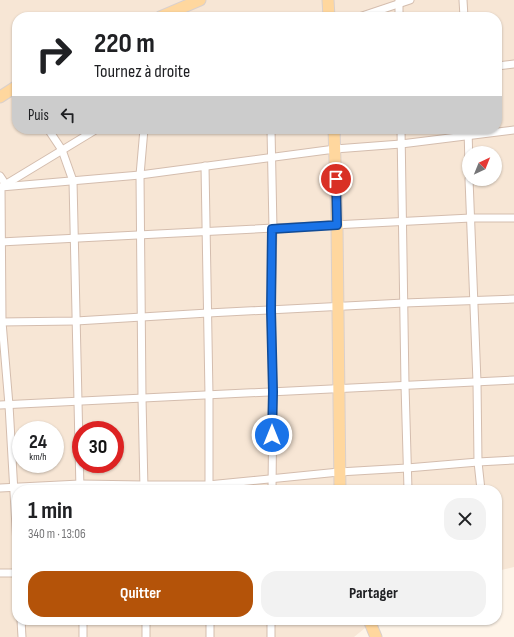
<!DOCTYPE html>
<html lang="fr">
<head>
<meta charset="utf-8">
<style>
	:root { --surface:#fff; --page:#f2f2f2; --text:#202124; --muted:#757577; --accent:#b45309 }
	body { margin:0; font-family:"Sofia Sans Condensed",sans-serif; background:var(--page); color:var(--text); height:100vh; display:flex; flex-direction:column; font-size:15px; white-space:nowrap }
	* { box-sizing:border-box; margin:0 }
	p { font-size:13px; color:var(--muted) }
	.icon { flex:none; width:22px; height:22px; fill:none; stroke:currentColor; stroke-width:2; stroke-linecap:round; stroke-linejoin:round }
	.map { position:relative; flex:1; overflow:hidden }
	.panel { position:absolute; left:12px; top:485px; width:490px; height:140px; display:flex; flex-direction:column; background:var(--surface); border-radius:16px; box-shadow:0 1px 3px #0004 }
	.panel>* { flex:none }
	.hud { position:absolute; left:12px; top:12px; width:490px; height:122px; border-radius:16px; box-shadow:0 1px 3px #0004; background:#fff; color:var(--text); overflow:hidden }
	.needle { width:26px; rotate:43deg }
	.buttons { position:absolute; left:462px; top:146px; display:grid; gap:8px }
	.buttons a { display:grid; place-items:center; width:40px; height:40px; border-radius:50%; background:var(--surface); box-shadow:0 1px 3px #0004; font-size:20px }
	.speed { position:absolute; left:12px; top:421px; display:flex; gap:8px; font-size:20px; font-weight:700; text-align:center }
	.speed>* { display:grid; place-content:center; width:52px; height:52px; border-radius:50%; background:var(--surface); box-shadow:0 1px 3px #0004; line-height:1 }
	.speed small { font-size:10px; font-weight:400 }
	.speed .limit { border:6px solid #d22; background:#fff; color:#111 }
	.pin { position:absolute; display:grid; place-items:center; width:34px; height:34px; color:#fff; margin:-17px; border:2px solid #fff; border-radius:50%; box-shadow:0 1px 4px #0007 }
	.me { position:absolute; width:44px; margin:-22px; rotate:0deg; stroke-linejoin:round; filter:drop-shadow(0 0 3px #0008) }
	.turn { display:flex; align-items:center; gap:14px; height:84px; padding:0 16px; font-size:18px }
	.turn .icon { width:52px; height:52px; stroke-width:2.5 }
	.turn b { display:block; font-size:28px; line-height:34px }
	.then { display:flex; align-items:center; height:38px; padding:0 16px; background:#0003; gap:8px; font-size:15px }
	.round { display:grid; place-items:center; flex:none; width:42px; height:42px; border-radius:16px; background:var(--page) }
	.head { display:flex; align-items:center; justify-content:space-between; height:68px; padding:0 16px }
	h1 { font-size:24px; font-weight:700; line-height:30px }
	.action { display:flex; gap:8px; margin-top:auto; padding:8px 16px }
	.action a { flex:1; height:46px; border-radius:16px; background:var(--accent); color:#fff; font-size:16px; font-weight:700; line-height:46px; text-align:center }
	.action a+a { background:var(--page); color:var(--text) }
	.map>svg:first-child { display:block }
</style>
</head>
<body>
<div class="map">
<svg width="514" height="637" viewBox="0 0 514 637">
	<rect width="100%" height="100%" fill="#fef4e8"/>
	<path fill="#f7e6d5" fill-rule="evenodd" d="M0,0H514V567L497,571V490H17V620H375L354,637H0ZM17,17H497V129H17ZM469,153H495V179H469ZM21,430H55V464H21ZM81,430H115V464H81Z"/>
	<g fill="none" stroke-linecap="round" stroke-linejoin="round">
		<defs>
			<g id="minor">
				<path d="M399,0V17"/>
				<path d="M463,0L464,17"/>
				<path d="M359,17L410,0"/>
				<path d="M497,66L514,64"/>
				<path d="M48,129L62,150L73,181L80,490"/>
				<path d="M144,129L140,175L142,398L144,489"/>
				<path d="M271,129L273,229L271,310L273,392L272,490"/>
				<path d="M401,129L405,385L408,490"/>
				<path d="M468,129L469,166"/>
				<path d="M205,166L209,395V490"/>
				<path d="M0,176L6,185"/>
				<path d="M469,179L477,382L478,462L481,490"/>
				<path d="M3,186L97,129"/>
				<path d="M0,242L471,218H514"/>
				<path d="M0,322L76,321L208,313L404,303L514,299"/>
				<path d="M0,405L514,380"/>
				<path d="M0,488L80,484L143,485H208L339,472L407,468L478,462L514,460"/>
				<path d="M17,545L9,405L2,322L1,187L140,175L335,149L401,144L514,130"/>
				<path d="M0,573H17"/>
				<path d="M21,620L22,637"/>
				<path d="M83,620V637"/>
				<path d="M146,620V637"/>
				<path d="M210,620V637"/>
				<path d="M271,637V620"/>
			</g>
			<g id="primary">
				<path d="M328,0L329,17"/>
				<path d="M160,17L200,0"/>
				<path d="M0,97L17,86"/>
				<path d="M334,129L337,225L340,490"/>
				<path d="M369,620L376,637"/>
			</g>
		</defs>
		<use href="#minor" stroke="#d4bdae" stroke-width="9"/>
		<use href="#primary" stroke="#dad0cc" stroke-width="13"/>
		<use href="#minor" stroke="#fff" stroke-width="7"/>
		<use href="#primary" stroke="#ffd79e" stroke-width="11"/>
	</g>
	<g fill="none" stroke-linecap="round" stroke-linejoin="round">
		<defs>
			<path id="route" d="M272,435L273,392L271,310L272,229L337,225L336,179"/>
		</defs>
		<use href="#route" stroke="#114b97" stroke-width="10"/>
		<use href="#route" stroke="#1a73e8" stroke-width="7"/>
	</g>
</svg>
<div class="buttons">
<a><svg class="needle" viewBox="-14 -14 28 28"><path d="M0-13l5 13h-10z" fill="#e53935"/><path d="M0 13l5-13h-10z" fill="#757577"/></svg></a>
</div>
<div class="speed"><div>24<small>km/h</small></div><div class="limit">30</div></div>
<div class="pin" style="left:336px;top:179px;background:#d93025"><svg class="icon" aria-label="arrive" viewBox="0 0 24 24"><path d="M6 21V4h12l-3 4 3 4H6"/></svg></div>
<svg class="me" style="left:272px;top:435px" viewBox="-20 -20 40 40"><circle r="17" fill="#1a73e8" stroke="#fff" stroke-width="3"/><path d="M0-11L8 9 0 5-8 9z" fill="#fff"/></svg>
<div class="hud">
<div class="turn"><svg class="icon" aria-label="right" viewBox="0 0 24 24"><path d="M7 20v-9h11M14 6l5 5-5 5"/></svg><div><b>220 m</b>Tournez à droite</div></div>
<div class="then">Puis<svg class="icon" aria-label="left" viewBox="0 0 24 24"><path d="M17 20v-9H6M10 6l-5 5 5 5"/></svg></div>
</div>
<section class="panel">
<div class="head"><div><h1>1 min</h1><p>340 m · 13:06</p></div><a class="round"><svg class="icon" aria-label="close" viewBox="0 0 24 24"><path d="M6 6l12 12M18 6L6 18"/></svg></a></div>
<div class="action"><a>Quitter</a><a>Partager</a></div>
</section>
</div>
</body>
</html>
